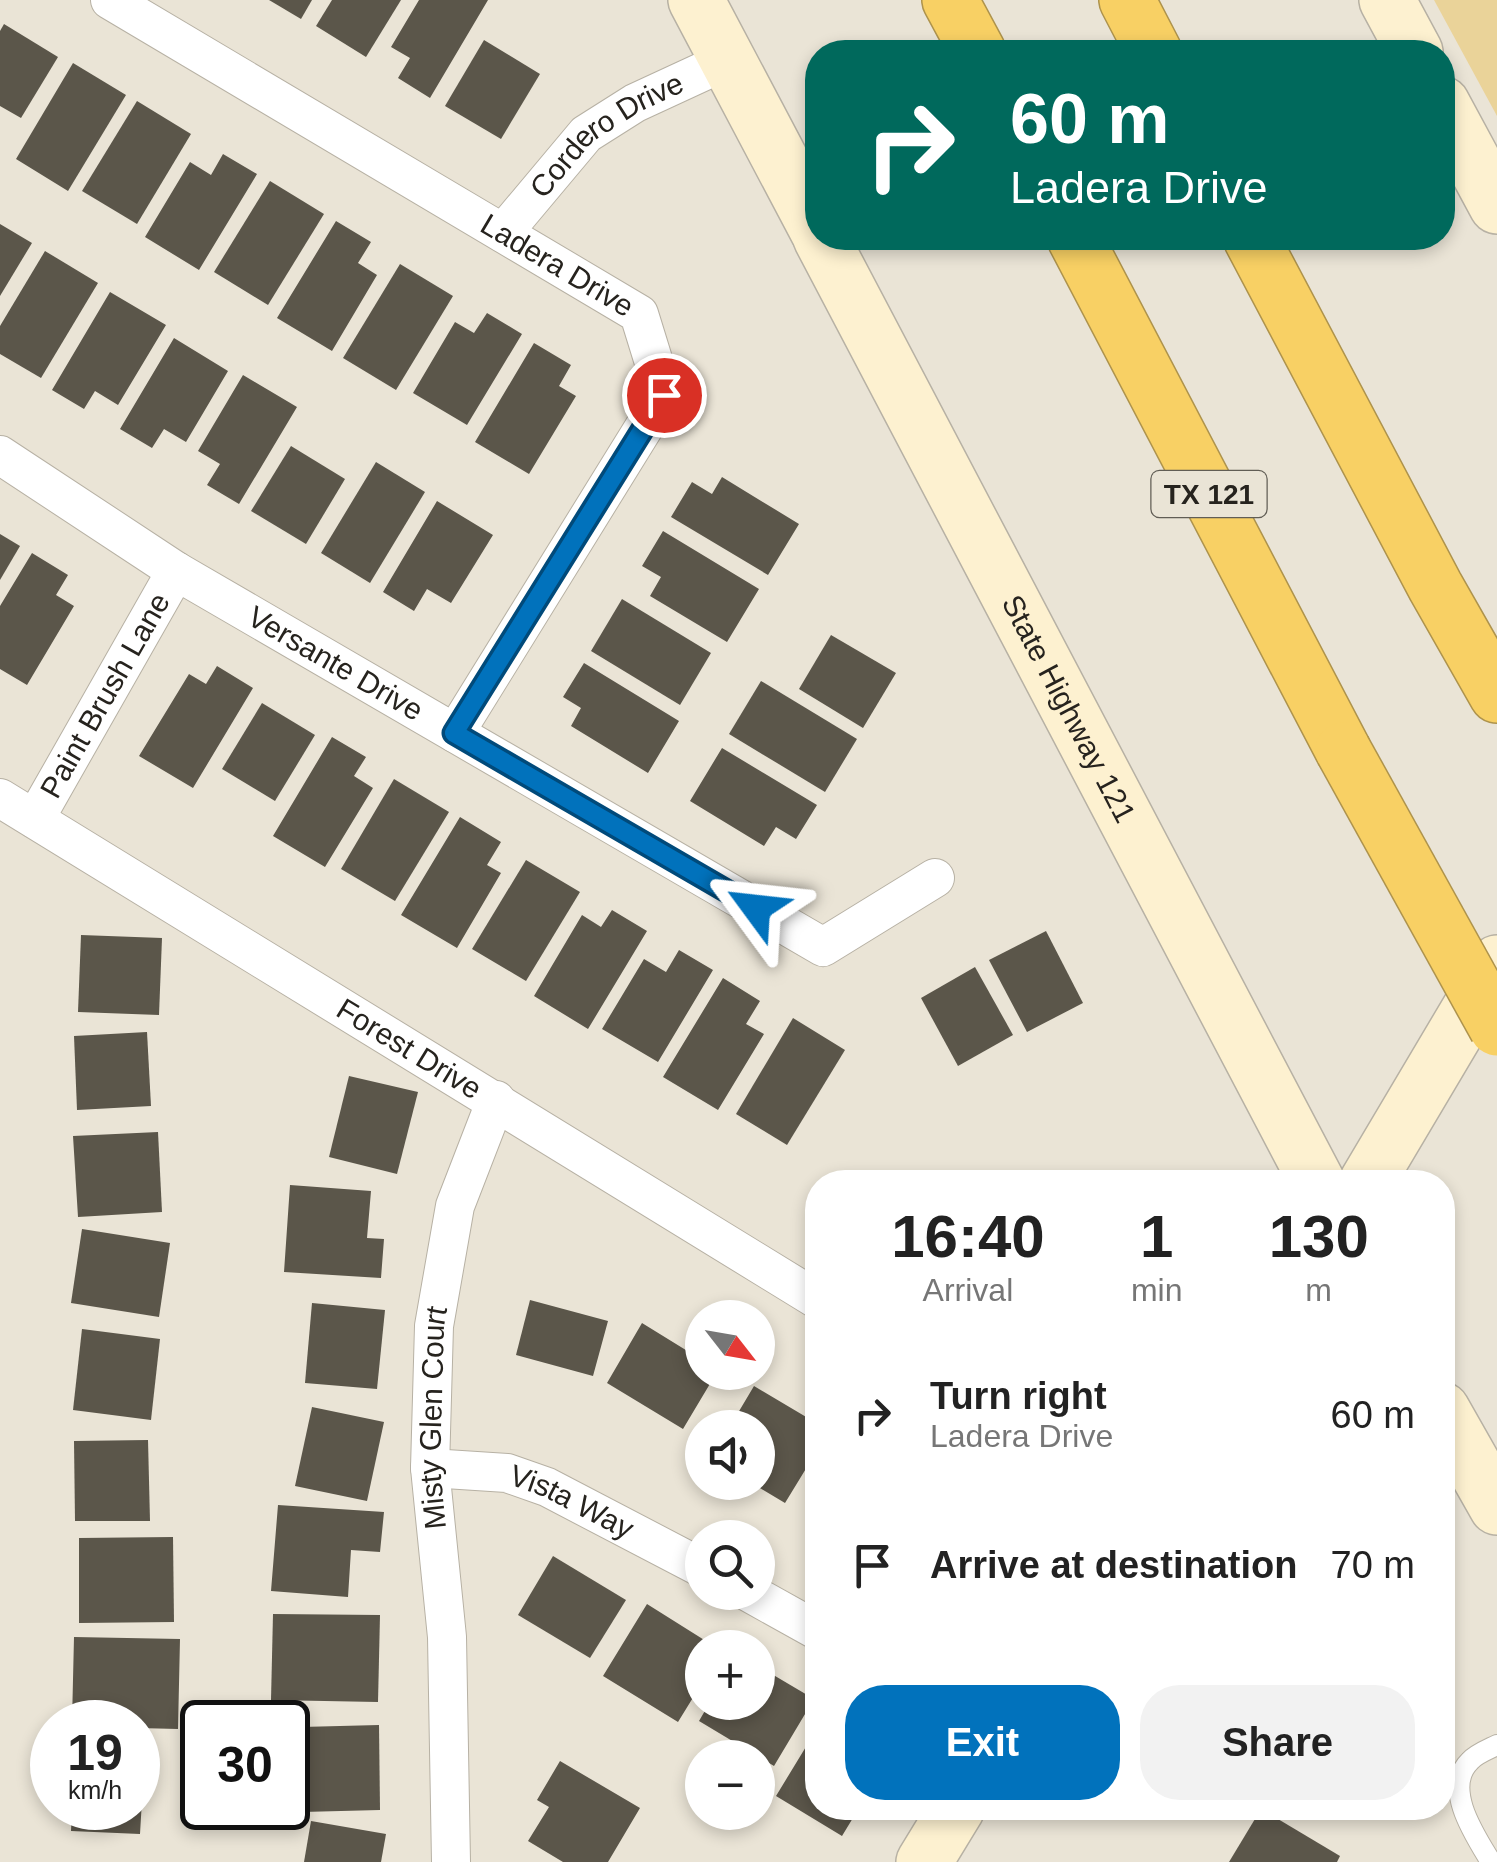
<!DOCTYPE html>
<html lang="en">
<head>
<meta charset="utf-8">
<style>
	:root { --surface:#fff; --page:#f2f2f2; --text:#222; --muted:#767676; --accent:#0172bc }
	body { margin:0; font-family:Arial,sans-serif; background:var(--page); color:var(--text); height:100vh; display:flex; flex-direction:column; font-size:38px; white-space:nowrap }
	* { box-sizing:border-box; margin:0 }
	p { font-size:32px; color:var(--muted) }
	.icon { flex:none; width:55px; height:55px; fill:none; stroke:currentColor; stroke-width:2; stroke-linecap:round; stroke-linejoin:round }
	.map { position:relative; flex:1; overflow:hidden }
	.sheet { position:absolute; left:805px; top:1170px; width:650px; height:650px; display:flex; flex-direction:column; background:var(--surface); border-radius:40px; box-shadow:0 5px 15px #0003 }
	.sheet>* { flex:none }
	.guide { position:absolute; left:805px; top:40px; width:650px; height:210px; border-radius:40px; box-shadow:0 5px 15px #0003; background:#00695c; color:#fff; overflow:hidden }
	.needle { width:65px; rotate:121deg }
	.controls { position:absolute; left:685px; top:1300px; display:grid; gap:20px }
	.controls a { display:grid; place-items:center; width:90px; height:90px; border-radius:50%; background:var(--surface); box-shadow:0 5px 15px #0003; font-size:50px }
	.speed { position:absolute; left:30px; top:1700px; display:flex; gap:20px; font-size:50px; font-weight:700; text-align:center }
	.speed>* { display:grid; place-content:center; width:130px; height:130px; border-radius:50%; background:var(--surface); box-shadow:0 5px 15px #0003; line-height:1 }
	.speed small { font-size:25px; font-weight:400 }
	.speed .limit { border:5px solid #111; border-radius:15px; background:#fff; color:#111 }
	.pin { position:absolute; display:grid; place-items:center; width:85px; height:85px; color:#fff; margin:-42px; border:5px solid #fff; border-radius:50%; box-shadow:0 2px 10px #0007 }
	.me { position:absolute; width:110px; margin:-55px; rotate:300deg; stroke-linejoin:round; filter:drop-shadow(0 0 8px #0008) }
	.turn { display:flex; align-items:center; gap:35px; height:210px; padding:0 40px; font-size:45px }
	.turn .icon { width:130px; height:130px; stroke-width:2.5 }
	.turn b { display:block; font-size:70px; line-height:85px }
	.eta { display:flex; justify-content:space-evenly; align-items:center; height:170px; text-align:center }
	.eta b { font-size:60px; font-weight:700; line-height:70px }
	.cta { display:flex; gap:20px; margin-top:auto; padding:20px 40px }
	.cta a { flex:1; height:115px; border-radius:40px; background:var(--accent); color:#fff; font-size:40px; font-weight:700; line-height:115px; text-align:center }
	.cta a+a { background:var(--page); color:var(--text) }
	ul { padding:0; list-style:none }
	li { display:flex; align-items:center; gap:30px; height:150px; padding:0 40px }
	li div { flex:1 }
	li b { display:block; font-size:38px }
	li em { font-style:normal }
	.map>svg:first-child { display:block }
</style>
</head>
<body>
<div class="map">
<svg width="1497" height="1862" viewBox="0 0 1497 1862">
	<rect width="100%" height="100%" fill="#eae4d6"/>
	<path fill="#ead399" d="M1434,0H1497V116Z"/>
	<g fill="#5b564a">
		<path d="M269,0H312L301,19Z"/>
		<path d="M332,0H401L366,57L316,26Z"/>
		<path d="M419,0H488L430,98L398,78L410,58L391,47Z"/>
		<path d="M4,24L58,57L21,118L0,106V31Z"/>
		<path d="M484,40L540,74L501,139L445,106Z"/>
		<path d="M73,63L126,95L68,191L16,159Z"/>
		<path d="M137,101L191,134L137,224L82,191Z"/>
		<path d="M223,154L257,174L199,270L145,237L190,162L211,175Z"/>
		<path d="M270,181L324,214L268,305L214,272Z"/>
		<path d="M336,221L371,242L358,263L377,275L332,351L277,318Z"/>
		<path d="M0,224L32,243L0,296Z"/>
		<path d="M45,251L98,283L41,378L0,354V326Z"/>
		<path d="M400,264L453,296L396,390L343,358Z"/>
		<path d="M110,292L166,325L118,405L95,391L84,409L52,390Z"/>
		<path d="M487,313L522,334L467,425L413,393L455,322L474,333Z"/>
		<path d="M174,338L228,371L186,442L164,429L152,448L120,429Z"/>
		<path d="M534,343L571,365L559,386L576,396L529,474L475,442Z"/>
		<path d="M243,375L297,407L239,504L207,485L220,464L198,451Z"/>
		<path d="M291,446L345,479L306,544L251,511Z"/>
		<path d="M376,462L425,492L370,583L321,553Z"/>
		<path d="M722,477L799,524L768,575L671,517L692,482L712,494Z"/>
		<path d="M437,501L493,535L451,603L427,589L414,611L383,592Z"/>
		<path d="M663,531L759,589L727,642L650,596L661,577L642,566Z"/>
		<path d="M0,534L20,546L0,580Z"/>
		<path d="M32,553L68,575L56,595L74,606L27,685L0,669V606Z"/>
		<path d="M622,599L711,653L680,705L591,651Z"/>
		<path d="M831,635L896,673L863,728L799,689Z"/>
		<path d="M584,663L679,721L648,773L571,726L581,708L563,697Z"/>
		<path d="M217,666L253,688L193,788L139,756L189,674L206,684Z"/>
		<path d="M761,681L857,739L825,792L729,734Z"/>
		<path d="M262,703L315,735L275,801L222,769Z"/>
		<path d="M332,737L366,757L354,776L373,788L325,867L273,836Z"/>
		<path d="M722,748L817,805L796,839L776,827L764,846L690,801Z"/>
		<path d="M394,779L449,812L395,901L341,869Z"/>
		<path d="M460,817L501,842L487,865L501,873L457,948L401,915Z"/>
		<path d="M526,860L580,892L526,981L472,949Z"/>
		<path d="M612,910L647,931L588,1029L534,996L582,915L601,927Z"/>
		<path d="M1046,931L1083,1003L1027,1032L989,960Z"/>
		<path d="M81,935L162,938L159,1015L78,1012Z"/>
		<path d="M679,950L713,970L658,1062L602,1029L644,959L666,972Z"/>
		<path d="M975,967L1013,1035L958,1066L921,998Z"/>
		<path d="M723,978L760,1001L746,1024L764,1034L718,1110L663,1077Z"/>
		<path d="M793,1018L845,1050L787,1145L736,1114Z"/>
		<path d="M147,1032L151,1106L77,1110L74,1036Z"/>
		<path d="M349,1076L418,1092L397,1174L329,1157Z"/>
		<path d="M158,1132L162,1212L78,1217L73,1136Z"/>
		<path d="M290,1185L371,1191L367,1238L384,1239L381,1278L284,1272Z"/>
		<path d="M82,1229L170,1243L159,1317L71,1303Z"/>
		<path d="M530,1300L608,1321L593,1376L516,1355Z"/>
		<path d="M312,1303L385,1310L377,1389L305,1383Z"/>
		<path d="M642,1323L702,1360V1372H717L683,1429L607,1383Z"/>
		<path d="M82,1329L160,1339L151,1420L73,1410Z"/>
		<path d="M754,1386L818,1424V1449L785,1503L750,1482H758V1428H729Z"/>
		<path d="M312,1407L384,1422L367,1501L295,1486Z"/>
		<path d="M148,1440L150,1521H75L74,1441Z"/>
		<path d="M278,1505L384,1512L380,1552L351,1550L348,1597L271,1591Z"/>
		<path d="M173,1537L174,1622L79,1623V1538Z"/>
		<path d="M553,1556L626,1600L590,1658L518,1615Z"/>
		<path d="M647,1604L717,1648H702V1683L678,1722L603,1676Z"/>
		<path d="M273,1614L380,1615L378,1702L271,1700Z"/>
		<path d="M74,1637L180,1639L178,1729L138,1728V1722H72Z"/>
		<path d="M758,1666L814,1699L774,1766L699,1721L710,1702H758Z"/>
		<path d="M379,1725L380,1810L302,1812L301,1727Z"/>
		<path d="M818,1727V1808H859L842,1836L776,1796Z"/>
		<path d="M138,1749H145L140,1834L71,1831L72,1808H138Z"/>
		<path d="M560,1761L640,1808L608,1862H563L528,1841L549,1807L537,1800Z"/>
		<path d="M1261,1809L1340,1856L1337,1862H1229Z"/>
		<path d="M311,1821L386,1834L381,1862H304Z"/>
	</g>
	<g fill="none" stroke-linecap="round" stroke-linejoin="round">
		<defs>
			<path id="lane" d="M1491,1862C1476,1837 1442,1788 1470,1761C1476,1754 1489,1749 1497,1745"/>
			<g id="street">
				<path id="s1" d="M110,0L639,314L664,395L455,733"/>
				<path id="s2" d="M503,233L586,134L635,103L728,60"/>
				<path id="s3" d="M0,455L176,571L823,947L935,878"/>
				<path id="s4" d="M0,798L818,1300"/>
				<path id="s5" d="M35,819L176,571"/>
				<path id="s6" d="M430,1468L507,1473L547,1487L702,1568"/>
				<path d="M748,1592L818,1631"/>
				<path id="s7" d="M451,1862L447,1637L430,1468L434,1326L455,1206L496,1100"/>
			</g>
			<g id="secondary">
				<path d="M696,0L818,231"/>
				<path d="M1387,0L1415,52"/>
				<path d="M1442,104L1497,206"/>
				<path id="s8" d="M821,238L1317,1182"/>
				<path d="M1367,1182L1497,963"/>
				<path d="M1442,1410L1497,1507"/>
				<path d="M924,1862L957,1808"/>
			</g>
			<g id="highway">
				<path d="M950,0L978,52"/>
				<path d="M1127,0L1154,52"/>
				<path d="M1075,238L1343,750"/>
				<path d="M1251,238L1435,586L1497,695"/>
			</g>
		</defs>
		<use href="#lane" stroke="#b7b1a4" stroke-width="22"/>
		<use href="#street" stroke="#b7b1a4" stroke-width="40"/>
		<use href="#secondary" stroke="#b7b1a4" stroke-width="58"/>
		<use href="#highway" stroke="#ae934c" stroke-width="58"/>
		<use href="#lane" stroke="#fff" stroke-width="20"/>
		<use href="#street" stroke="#fff" stroke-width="38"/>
		<use href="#secondary" stroke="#fdf1d0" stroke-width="55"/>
		<use href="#highway" stroke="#f8d064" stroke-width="55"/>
		<defs>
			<path id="highway-bridge" d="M1343,750L1497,1028"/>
		</defs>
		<use href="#highway-bridge" stroke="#ae934c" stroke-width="58" stroke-linecap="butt"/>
		<use href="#highway-bridge" stroke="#f8d064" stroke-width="55"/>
	</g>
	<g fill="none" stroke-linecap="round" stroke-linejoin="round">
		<defs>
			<path id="route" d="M664,395L454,733L756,908"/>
		</defs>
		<use href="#route" stroke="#014a7a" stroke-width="25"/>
		<use href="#route" stroke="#0172bc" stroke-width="18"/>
	</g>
	<g text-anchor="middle" stroke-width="10" stroke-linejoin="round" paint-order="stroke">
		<rect fill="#eae4d6" stroke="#615d55" stroke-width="2.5" x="1151.5" y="471" width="115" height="46" rx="8"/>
		<g font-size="28" font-weight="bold" fill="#26231e">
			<text x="1209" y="504">TX 121</text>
		</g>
		<g font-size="30" fill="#26231e" stroke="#eae4d6">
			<text dy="10" stroke="none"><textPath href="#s2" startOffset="145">Cordero Drive</textPath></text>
			<text dy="10" stroke="none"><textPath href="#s1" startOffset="520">Ladera Drive</textPath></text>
			<text dy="10" stroke="none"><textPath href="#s3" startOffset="395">Versante Drive</textPath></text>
			<text dy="10" stroke="none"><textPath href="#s5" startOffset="142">Paint Brush Lane</textPath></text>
			<text dy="10" stroke="none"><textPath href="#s8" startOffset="532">State Highway 121</textPath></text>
			<text dy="10" stroke="none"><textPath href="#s4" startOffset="480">Forest Drive</textPath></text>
			<text dy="10" stroke="none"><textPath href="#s7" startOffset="445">Misty Glen Court</textPath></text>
			<text dy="10" stroke="none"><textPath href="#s6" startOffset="148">Vista Way</textPath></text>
		</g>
	</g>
</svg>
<div class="controls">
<a><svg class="needle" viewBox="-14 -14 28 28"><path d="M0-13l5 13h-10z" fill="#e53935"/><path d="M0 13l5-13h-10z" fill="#767676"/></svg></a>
<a><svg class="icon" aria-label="sound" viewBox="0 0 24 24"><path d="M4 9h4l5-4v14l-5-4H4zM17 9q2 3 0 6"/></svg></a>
<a><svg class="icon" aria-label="search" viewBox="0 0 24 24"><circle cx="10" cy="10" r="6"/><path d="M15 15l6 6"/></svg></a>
<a>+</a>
<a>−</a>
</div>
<div class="speed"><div>19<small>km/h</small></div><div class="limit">30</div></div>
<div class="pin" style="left:664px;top:395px;background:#d93025"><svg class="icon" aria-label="arrive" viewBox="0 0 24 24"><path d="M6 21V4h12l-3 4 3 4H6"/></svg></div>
<svg class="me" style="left:756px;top:908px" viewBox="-20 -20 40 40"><path d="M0-17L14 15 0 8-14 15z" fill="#0172bc" stroke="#fff" stroke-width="4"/></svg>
<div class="guide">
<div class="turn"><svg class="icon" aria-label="right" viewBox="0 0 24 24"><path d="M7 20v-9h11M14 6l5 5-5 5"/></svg><div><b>60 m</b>Ladera Drive</div></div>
</div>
<section class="sheet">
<div class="eta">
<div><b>16:40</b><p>Arrival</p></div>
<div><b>1</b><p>min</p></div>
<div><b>130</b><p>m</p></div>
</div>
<ul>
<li><svg class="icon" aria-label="right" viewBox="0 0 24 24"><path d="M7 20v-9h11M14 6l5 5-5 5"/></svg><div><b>Turn right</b><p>Ladera Drive</p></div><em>60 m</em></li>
<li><svg class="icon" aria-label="arrive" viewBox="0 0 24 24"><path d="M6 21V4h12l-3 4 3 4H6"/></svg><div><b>Arrive at destination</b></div><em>70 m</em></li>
</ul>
<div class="cta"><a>Exit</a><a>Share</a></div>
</section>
</div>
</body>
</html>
